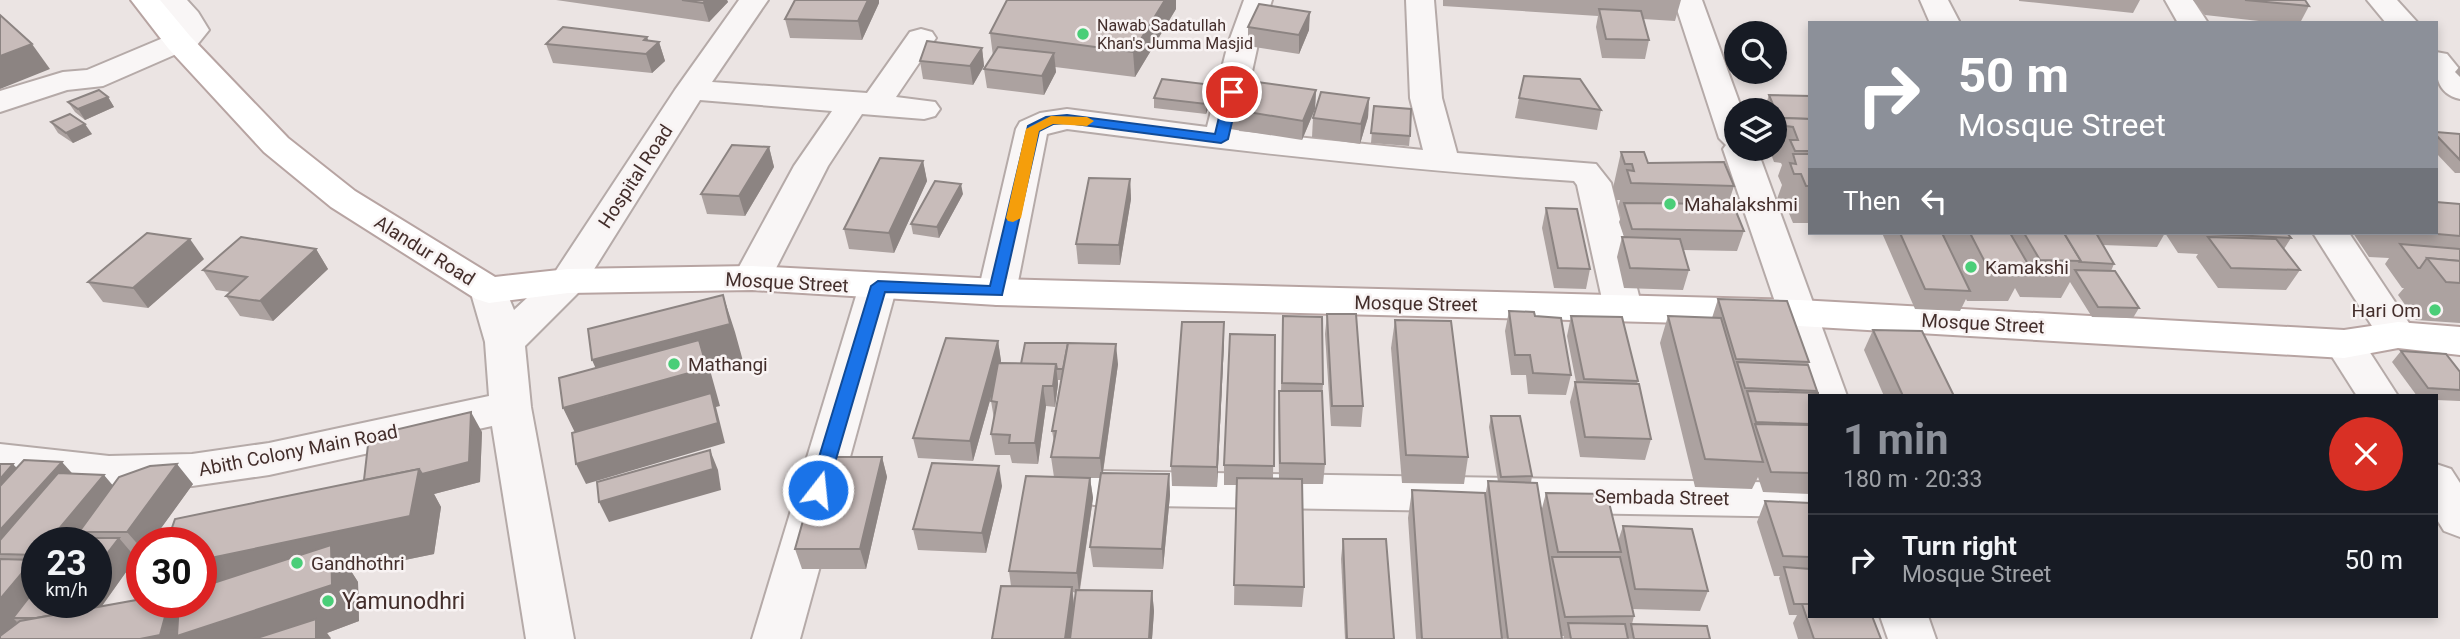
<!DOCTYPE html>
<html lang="en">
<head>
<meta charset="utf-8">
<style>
	:root { --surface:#171b24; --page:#242831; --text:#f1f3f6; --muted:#9ea1a6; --line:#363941; --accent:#8c9099 }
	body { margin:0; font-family:Roboto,sans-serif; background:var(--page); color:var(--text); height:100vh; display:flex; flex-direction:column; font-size:26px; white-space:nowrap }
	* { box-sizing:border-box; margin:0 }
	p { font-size:23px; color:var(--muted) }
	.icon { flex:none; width:38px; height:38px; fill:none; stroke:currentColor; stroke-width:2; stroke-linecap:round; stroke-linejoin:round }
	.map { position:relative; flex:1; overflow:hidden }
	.side { position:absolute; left:1808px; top:394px; width:630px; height:224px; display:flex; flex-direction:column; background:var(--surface); border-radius:0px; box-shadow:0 4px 10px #0003 }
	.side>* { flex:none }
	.hud { position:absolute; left:1808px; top:21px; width:630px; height:214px; border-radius:0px; box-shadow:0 4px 10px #0003; background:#8c9099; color:#fff; overflow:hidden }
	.tools { position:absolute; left:1724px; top:21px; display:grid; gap:14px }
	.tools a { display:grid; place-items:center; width:63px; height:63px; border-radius:50%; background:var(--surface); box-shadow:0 4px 10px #0003; font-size:35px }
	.speed { position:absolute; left:21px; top:527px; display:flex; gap:14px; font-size:35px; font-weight:700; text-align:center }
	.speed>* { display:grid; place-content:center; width:91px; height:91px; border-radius:50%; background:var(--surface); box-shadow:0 4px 10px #0003; line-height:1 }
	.speed small { font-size:18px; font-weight:400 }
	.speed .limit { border:10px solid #d22; background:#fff; color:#111 }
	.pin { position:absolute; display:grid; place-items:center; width:60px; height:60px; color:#fff; margin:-30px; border:4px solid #fff; border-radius:50%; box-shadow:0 2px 7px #0007 }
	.me { position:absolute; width:77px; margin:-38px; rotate:16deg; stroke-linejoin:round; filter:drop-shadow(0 0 5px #0008) }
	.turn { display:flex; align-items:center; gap:24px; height:147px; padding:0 35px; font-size:32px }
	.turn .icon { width:91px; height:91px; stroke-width:2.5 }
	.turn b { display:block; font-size:49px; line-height:60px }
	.then { display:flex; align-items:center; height:66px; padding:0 35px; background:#0003; gap:14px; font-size:26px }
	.round { display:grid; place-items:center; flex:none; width:74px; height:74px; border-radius:37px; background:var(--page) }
	.summary { display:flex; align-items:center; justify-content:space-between; height:119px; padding:0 35px }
	h1 { font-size:42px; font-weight:700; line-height:52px; color:var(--accent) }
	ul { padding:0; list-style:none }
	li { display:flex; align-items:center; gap:21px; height:91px; padding:0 35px; border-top:2px solid var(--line) }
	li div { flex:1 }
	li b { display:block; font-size:26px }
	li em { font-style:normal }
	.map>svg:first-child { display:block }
</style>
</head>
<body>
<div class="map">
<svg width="2460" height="639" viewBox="0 0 2460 639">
	<rect width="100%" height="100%" fill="#ebe4e3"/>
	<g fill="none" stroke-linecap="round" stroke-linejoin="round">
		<defs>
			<g id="minor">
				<path d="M157,0H187L198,12L209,30L197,45L103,86L67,90L0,112V91L63,72L87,70L175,33L179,29Z"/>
				<path d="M739,0H768L712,82L867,93L910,32L921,29L932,32L936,38L896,97L935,102L940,109L935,116L924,119L862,114L828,166L771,278L765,287L752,290L739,287L733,278L794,166L832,111L700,100L581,290L525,346L531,407L574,639H526L492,426L269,475L192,486L109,488L0,476V444L109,456L192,454L269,443L489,396L485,342L470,290L476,281L489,277L502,281L514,310L555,272L675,90Z"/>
				<path d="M1244,0H1272L1258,44L1239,131L1423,150L1410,98L1406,0H1434L1442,98L1457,153L1596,164L1611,183L1642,308L1636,317L1623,321L1610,317L1604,308L1577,185L1574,181C1404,170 1236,151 1067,129L1047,134L1016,292L1010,301L997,305L984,301L978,292L1016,129L1020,122L1040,113L1067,109L1207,127L1228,44Z"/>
				<path d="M1674,0H1702L1742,110H1736V149H1757L1847,396H1810V401L1807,396L1723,149L1726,145L1719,138Z"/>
				<path d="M1920,0H1948L1960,23H1930Z"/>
				<path d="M2165,0H2193L2208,23H2178Z"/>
				<path d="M2367,0H2397L2418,23H2386Z"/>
				<path d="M2436,52L2447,54L2460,70V99C2435,93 2436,74 2436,52Z"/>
				<path d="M2313,233H2349L2417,335L2412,345L2398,348L2384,345Z"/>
				<path d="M878,274L891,277L897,286L800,639H752L859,286L865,277Z"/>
				<path d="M2344,330L2358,334L2398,396H2357L2324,344L2330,334Z"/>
				<path d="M2436,464L2451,469L2460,483V537L2444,531L2436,518Z"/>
				<path d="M1094,471L1810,483V517L1094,505L1079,500L1072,488L1079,476Z"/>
				<path d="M1880,616H1928L1936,639H1888Z"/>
			</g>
			<path id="major" d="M131,0H160L190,36L288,138L355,191L495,277L568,269L752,266L997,279L1799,300L2344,330L2398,322L2460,327V355L2398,348L2344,358L1799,326L997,305L752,290L568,293L489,303L476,299L331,207L264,152L168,48Z"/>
		</defs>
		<use href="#minor" stroke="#b5aaa8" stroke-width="4"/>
		<use href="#major" stroke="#b7a4a2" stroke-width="4"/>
		<use href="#minor" fill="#f9f6f6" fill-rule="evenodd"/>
		<use href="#major" fill="#fff" fill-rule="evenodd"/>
	</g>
	<g fill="#aca2a0" fill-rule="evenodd">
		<path d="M556,0H727L728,2L709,22Z"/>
		<path d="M795,0H879V3L862,40L790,38L785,19Z"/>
		<path d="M1443,0H1681L1675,21L1643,19L1649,40L1645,59L1602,58L1596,27L1598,16L1443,6Z"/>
		<path d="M2019,0H2140L2133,13L2019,1Z"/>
		<path d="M2193,0H2305L2309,6L2300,23H2277L2205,15Z"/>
		<path d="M1176,9L1135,77L1055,67L1056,72L1044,95L987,88L984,69L993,56L990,33Z"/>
		<path d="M1248,27L1309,30L1299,54L1248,46Z"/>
		<path d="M647,37L648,41L659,42L665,61L652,73L553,63L546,44Z"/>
		<path d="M982,48L984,66L973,85L923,79L920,61Z"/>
		<path d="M2460,66V77L2455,72Z"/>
		<path d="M1316,90L1315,109L1302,140L1230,129V109Z"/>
		<path d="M1213,95L1206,114L1154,108V98Z"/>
		<path d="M1769,95L1810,96V223H1793L1788,211L1781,210L1777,199L1782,185L1778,176L1782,165L1781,163L1774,162L1771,154L1773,149H1774V110H1764Z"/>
		<path d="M108,97L114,107L85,120L75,112L68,102Z"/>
		<path d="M1369,98L1368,117L1360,144L1312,137L1313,118Z"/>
		<path d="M1519,98L1601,110L1597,130L1515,118Z"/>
		<path d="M1374,106L1410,136L1409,146L1371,143Z"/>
		<path d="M51,122L92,134L73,143L58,133Z"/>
		<path d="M2436,132L2460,134V173H2455L2436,153Z"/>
		<path d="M769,147L774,167L745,216L707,214L701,194Z"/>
		<path d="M1621,152L1648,163L1734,186L1728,204L1744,231L1737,251L1683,250L1689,270L1683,290L1624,288L1617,257L1622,237H1624L1619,222L1621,217L1618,207L1620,200H1616L1613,188Z"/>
		<path d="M923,161L927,181L894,253L849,249L844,229Z"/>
		<path d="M1130,179L1131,199L1120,265L1078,264L1076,244Z"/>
		<path d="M963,194L939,238L913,234L911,224Z"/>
		<path d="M2460,204V323L2416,320L2398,295L2404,288H2402L2385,264L2389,258L2369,257L2353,233H2436Z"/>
		<path d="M1546,208L1590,269L1586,289L1554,288L1542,228Z"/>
		<path d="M1882,233H2287L2291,238L2284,249L2300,270L2286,290L2218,288L2196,257L2198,254L2178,253L2165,233L2157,247L2103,245L2114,264L2111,271L2139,308L2133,318L2092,317L2070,282L2061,298L2020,297L2015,288L2008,301H1967L1966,299L1960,311L1915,309Z"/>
		<path d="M316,249L328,269L273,321L240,316L226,296L230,292L216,290L203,270Z"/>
		<path d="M204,259L148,308L103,302L88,282Z"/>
		<path d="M1718,299L1809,362L1808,365L1817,391L1816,393L1810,396V494L1763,492L1758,477L1752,489L1695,487L1660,343L1668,316L1712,318Z"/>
		<path d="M1509,311L1535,316L1571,375L1566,395L1528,394L1526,375H1511L1505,331Z"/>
		<path d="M1327,314L1363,406L1361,427L1331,426L1325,334Z"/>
		<path d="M1283,316L1323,384L1322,398L1325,464L1323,484H1302L1304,587L1302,607L1234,605L1236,485H1224V465L1275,335L1273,479H1279L1278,411L1279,391H1281Z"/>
		<path d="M1571,316L1638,381L1637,384L1651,439L1645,460L1580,457L1570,402L1575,382H1576L1567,336Z"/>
		<path d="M1395,320L1468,457L1464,484L1402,483L1391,348Z"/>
		<path d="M1224,322V343L1217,487L1172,486L1171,466Z"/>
		<path d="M1873,330L1954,396H1884L1864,350Z"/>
		<path d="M998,341L1001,361V363L1118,364L1103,473L1169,474L1170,495L1163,569L1093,567L1090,547L1100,478H1090L1093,498L1080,590L1152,591L1154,611L1152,639H992L1011,586L1009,571L1054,477L1051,457L1054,442L1052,431L1061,380H1058V384L1055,407L1046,406L1038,464L1012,463L1010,455H995L991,434L994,419L991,401L993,390L973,461L918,458L913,438ZM1073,592L1076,593L1074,605Z"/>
		<path d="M2401,351L2460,372V401L2436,400V396H2417L2392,362Z"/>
		<path d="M1491,416L1532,476L1531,483L1541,512L1546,493L1618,541L1623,526L1708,591L1700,611L1633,609L1634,616L1632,624L1710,639H1563L1564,636H1561L1562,639H1416L1408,518L1412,490L1485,497L1488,481L1498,482L1489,427ZM1545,532L1550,562V564Z"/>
		<path d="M482,432L480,482L434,494L441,507L434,554L351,571L358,582L359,621L327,633L331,638L0,639V464L17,468L73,474L113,485L193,484L151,542H142V552H131L136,558L102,606L179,603L364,480ZM37,542L96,602H37Z"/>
		<path d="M882,457L887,477L866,569H802L795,549Z"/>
		<path d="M1002,486L986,553L918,550L913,529Z"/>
		<path d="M1765,501L1810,503V616L1881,639H1798L1793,623L1797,615H1789L1779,578L1780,576H1774L1757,522Z"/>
		<path d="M1343,539L1394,639H1345L1341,559Z"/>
	</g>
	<g fill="#8c8482">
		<path d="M706,0H727L728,2L709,22L703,3Z"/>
		<path d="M868,0H879V3L862,40L858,21Z"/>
		<path d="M1165,0H1176V9L1135,77L1133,52Z"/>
		<path d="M1310,12L1309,30L1299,54V35Z"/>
		<path d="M647,37L651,49L659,42L665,61L652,73L646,54L644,40Z"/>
		<path d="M32,44L50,69L0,89V56Z"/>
		<path d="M982,48L984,66L973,85L970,66Z"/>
		<path d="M1054,53L1056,72L1044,95L1042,76Z"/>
		<path d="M1213,85V95L1206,114V104Z"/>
		<path d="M1316,90L1315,109L1302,140L1303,121Z"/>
		<path d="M108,97L114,107L85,120L78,109Z"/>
		<path d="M1369,98L1368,117L1360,144L1361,124Z"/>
		<path d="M85,124L92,134L73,143L66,133Z"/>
		<path d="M769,147L774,167L745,216L739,196Z"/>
		<path d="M923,161L927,181L894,253L889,233Z"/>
		<path d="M1130,179L1131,199L1120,265L1119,245Z"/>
		<path d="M961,184L963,194L939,238L937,227Z"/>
		<path d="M190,239L204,259L148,308L133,288Z"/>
		<path d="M316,249L328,269L273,321L260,301Z"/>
		<path d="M723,295L735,332L743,361L710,370L720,406L716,407L725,443L586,484L576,464L581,445L563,408L608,396L592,360Z"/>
		<path d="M1224,322V343L1217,487V467Z"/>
		<path d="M998,341L1001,361L973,461L970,441Z"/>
		<path d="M1116,344L1118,364L1102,478L1100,458Z"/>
		<path d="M1056,364L1058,384L1055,407L1053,386Z"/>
		<path d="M1043,386L1046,406L1038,464L1035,443Z"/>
		<path d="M471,412L482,432L480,482L434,494L441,507L434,554L351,571L358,582L359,621L327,633L331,639H140L169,602H179L202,628L201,560L419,469Z"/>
		<path d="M710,450L718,470L721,490L609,522L599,502Z"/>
		<path d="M882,457L887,477L866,569L860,549Z"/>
		<path d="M62,462L80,482L0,554V530Z"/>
		<path d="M13,464L32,484L0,520V479Z"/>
		<path d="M177,464L193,484L151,542H142V549L127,532Z"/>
		<path d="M999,466L1002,486L986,553L982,533Z"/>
		<path d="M1169,474L1170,495L1163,569L1162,549Z"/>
		<path d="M104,475L121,495L79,532L86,539L83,542H48Z"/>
		<path d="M1090,478L1093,498L1079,593L1077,573Z"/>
		<path d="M119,538L136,558L79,638L60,618L72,602H96V568Z"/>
		<path d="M33,560L37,564V599L13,618L17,622L0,639V599Z"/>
		<path d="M1072,587L1074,607L1071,639H1065Z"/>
		<path d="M1152,591L1154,611L1152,639H1149Z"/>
	</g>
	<g fill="#c8bcba" stroke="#8c8482" stroke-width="2">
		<path d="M682,0H706L703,3Z"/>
		<path d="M795,0H868L858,21L785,19Z"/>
		<path d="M1007,0H1165L1133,52L990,33Z"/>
		<path d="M2245,0H2305L2309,6Z"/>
		<path d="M1259,4L1310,12L1299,35L1248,27Z"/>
		<path d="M1599,9L1641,11L1649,40L1606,39Z"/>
		<path d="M0,15L32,44L0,56Z"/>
		<path d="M563,27L647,37L644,40L659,42L646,54L546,44Z"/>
		<path d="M927,41L982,48L970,66L920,61Z"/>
		<path d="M998,47L1054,53L1042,76L984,69Z"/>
		<path d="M1524,76L1580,79L1601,110L1519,98Z"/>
		<path d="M1162,79L1213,85L1206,104L1154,98Z"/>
		<path d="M1242,80L1316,90L1303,121L1230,109Z"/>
		<path d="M99,90L108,97L78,109L68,102Z"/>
		<path d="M1321,92L1369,98L1361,124L1313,118Z"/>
		<path d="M1769,95L1810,96V119L1783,118L1781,124Z"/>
		<path d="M1374,106L1411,109L1410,136L1371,133Z"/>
		<path d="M70,114L85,124L66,133L51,122Z"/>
		<path d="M1783,118L1810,119V151H1795L1790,140H1798L1793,127L1786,126Z"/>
		<path d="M2436,132L2460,134V160L2436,135Z"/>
		<path d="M732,145L769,147L739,196L701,194Z"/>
		<path d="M1621,152H1644L1648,163L1724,162L1734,186L1631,183L1627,170L1634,171L1632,164H1625Z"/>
		<path d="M1793,154H1810V186H1806L1801,174H1794L1790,163L1796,164Z"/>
		<path d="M880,158L923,161L889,233L844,229Z"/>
		<path d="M1089,178L1130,179L1119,245L1076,244Z"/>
		<path d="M935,181L961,184L937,227L911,224Z"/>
		<path d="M2436,202L2460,204V236L2426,233H2436Z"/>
		<path d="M1624,203L1733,204L1744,231L1632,229Z"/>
		<path d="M1546,208L1577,209L1590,269L1558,268Z"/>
		<path d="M147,233L190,239L133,288L88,282Z"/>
		<path d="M1900,233H1942L1970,291L1925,289Z"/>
		<path d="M1970,233H2010L2028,264H1986Z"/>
		<path d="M2024,233H2064L2081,261L2040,260Z"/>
		<path d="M2064,233H2096L2114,264L2080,262L2081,261Z"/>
		<path d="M2190,233H2287L2291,238Z"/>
		<path d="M241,237L316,249L260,301L226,296L247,277L203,270Z"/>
		<path d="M1622,237L1680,239L1689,270L1630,268Z"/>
		<path d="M2208,237L2276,239L2300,270L2231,268Z"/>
		<path d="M2400,244L2460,249V261L2427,258L2420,268H2418Z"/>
		<path d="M2427,258L2460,261V283L2446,282Z"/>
		<path d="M2075,270L2115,271L2139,308L2098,307Z"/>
		<path d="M723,295L730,324L592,360L588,329Z"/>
		<path d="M1718,299L1787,301L1809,362L1736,359Z"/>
		<path d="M1509,311L1534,312L1535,316L1561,318L1571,375L1533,373L1530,355H1515Z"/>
		<path d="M1327,314H1356L1363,406H1332Z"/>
		<path d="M1283,316L1322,317L1323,384L1282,383Z"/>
		<path d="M1571,316L1622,317L1638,381L1584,379Z"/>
		<path d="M1668,316L1721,318L1763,462L1705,459Z"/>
		<path d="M1395,320L1451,321L1468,457L1406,455Z"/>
		<path d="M1182,322H1224L1217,467L1171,466Z"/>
		<path d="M1873,330L1922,331L1954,396H1903Z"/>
		<path d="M1230,334L1275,335L1274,466L1224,465Z"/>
		<path d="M946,338L998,341L970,441L913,438Z"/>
		<path d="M699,340L707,368L563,408L559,378Z"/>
		<path d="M1025,343H1068L1063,369H1057L1056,364H1021Z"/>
		<path d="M1068,343L1116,344L1100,458L1051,457L1056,431H1052Z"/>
		<path d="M2401,351L2446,354L2460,372V390L2428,388Z"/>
		<path d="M1737,362L1808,365L1817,391L1745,388Z"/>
		<path d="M998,363L1056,364L1053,386H1043L1035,443H1009L1010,435L991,434L997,402L991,401Z"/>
		<path d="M1575,382L1639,384L1651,439L1585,437Z"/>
		<path d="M1279,391H1322L1325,464L1280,463Z"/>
		<path d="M1747,391L1818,393V396H1810V424L1756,422Z"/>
		<path d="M711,393L718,423L576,464L572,433Z"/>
		<path d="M471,412L469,462L422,474L419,469L364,480L369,436Z"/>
		<path d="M1491,416H1520L1532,476L1501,477Z"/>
		<path d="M1755,424L1810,425V473L1771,472Z"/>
		<path d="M710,450L713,469L599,502L597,482Z"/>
		<path d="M821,457H882L860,549H795Z"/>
		<path d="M24,460L62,462L0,530V486Z"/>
		<path d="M932,463L999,466L982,533L913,529Z"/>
		<path d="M0,464H13L0,479Z"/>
		<path d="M177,464L127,532H79L119,477L150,466Z"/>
		<path d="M419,469L410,516L201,560V542H167L175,519Z"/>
		<path d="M58,473L104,475L48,542H37V555L0,554V540Z"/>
		<path d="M1101,473L1169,474L1162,549L1090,547Z"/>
		<path d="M1026,476L1090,478L1077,573L1009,571Z"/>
		<path d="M1237,478L1302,479L1304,587L1234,585Z"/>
		<path d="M1488,481L1537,483L1562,639H1508Z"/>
		<path d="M1412,490L1485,493L1502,639H1422Z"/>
		<path d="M1546,493L1607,494L1621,552H1558Z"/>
		<path d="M1765,501L1810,503V557L1783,556Z"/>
		<path d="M1623,526L1692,529L1708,591L1635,589Z"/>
		<path d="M75,538H119L96,568V542H71Z"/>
		<path d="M1343,539H1386L1394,639H1347Z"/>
		<path d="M331,545L332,585L177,636L179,602H201V587Z"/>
		<path d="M1552,557H1620L1634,616L1565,617Z"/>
		<path d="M0,559L33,560L0,599Z"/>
		<path d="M1784,567L1810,569V604H1794Z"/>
		<path d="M1001,586L1072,587L1065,639H992Z"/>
		<path d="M37,587V602H72L63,613L36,618H13Z"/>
		<path d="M1076,590L1152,591L1149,639H1070Z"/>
		<path d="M142,599V602H169L160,635L140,639H0V636L20,621Z"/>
		<path d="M1802,604H1810V616H1872L1881,639H1814Z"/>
		<path d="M316,619V639H254Z"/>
		<path d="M1568,623L1625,624L1628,639H1571Z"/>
		<path d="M1631,624L1707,626L1710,639H1634Z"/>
	</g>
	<path fill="#1a73e8" stroke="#114b97" stroke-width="2" d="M1232,88L1239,92L1228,139L1221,143L1067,123L1053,124L1039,131L1002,295L885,292L827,490L825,495H812L809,490L871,286L878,281L990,286L1028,126L1046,117L1067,115L1215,134L1225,92Z"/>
	<path fill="#f59e0b" d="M1051,116L1087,117L1094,121L1087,126L1053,124L1039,131L1021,218L1013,222L1008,221L1006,218L1026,129Z"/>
	<g fill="#4ace78" stroke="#f8f3f3" stroke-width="2.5">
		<circle cx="1083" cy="34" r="7"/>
		<circle cx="1670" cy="204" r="7"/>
		<circle cx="1971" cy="267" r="7"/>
		<circle cx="2435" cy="310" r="7"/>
		<circle cx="674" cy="364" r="7"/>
		<circle cx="297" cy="563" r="7"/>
		<circle cx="328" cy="601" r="7"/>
	</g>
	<g text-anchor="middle" stroke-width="5" stroke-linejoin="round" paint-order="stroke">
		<g font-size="16" fill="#432e2b" stroke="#f8f3f3" text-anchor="start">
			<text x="1097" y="31">Nawab Sadatullah<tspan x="1097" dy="18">Khan's Jumma Masjid</tspan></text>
		</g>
		<g font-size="19" fill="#432e2b" stroke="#f8f3f3">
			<text transform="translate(635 176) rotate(-57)" y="7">Hospital Road</text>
			<text transform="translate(425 250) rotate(32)" y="7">Alandur Road</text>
			<text transform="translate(787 282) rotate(3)" y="7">Mosque Street</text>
			<text transform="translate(1416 303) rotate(1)" y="7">Mosque Street</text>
			<text transform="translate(1983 323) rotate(3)" y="7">Mosque Street</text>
			<text transform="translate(298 450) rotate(-11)" y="7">Abith Colony Main Road</text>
			<text transform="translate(1662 497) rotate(1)" y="7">Sembada Street</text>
		</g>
		<g font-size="19" fill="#432e2b" stroke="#f8f3f3" text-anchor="start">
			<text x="1684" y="211">Mahalakshmi</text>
			<text x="1985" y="274">Kamakshi</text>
			<text x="2421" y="317" text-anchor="end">Hari Om</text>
			<text x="688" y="371">Mathangi</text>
			<text x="311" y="570">Gandhothri</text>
		</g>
		<g font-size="23" fill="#432e2b" stroke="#f8f3f3" text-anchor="start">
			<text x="342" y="609">Yamunodhri</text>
		</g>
	</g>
</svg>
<div class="tools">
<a><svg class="icon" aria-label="search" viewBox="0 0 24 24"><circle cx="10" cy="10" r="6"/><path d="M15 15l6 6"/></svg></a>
<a><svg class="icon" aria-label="layers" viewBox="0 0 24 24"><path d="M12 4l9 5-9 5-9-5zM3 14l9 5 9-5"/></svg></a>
</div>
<div class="speed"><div>23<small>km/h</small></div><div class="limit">30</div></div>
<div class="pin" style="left:1232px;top:92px;background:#d93025"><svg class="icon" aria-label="arrive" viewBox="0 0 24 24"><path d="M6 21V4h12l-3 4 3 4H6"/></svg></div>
<svg class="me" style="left:818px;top:490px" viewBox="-20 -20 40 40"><circle r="17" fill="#1a73e8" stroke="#fff" stroke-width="3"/><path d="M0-11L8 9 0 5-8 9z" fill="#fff"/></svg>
<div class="hud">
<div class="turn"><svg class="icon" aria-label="right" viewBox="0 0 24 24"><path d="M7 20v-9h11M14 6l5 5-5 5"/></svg><div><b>50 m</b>Mosque Street</div></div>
<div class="then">Then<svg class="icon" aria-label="left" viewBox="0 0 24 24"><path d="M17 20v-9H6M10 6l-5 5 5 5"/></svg></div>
</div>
<section class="side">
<div class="summary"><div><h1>1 min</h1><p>180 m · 20:33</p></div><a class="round" style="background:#d93025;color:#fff"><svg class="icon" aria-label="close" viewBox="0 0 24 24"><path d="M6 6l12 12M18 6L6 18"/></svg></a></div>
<ul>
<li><svg class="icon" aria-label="right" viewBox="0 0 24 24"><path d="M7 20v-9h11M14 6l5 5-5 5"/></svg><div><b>Turn right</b><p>Mosque Street</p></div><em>50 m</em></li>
</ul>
</section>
</div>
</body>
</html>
